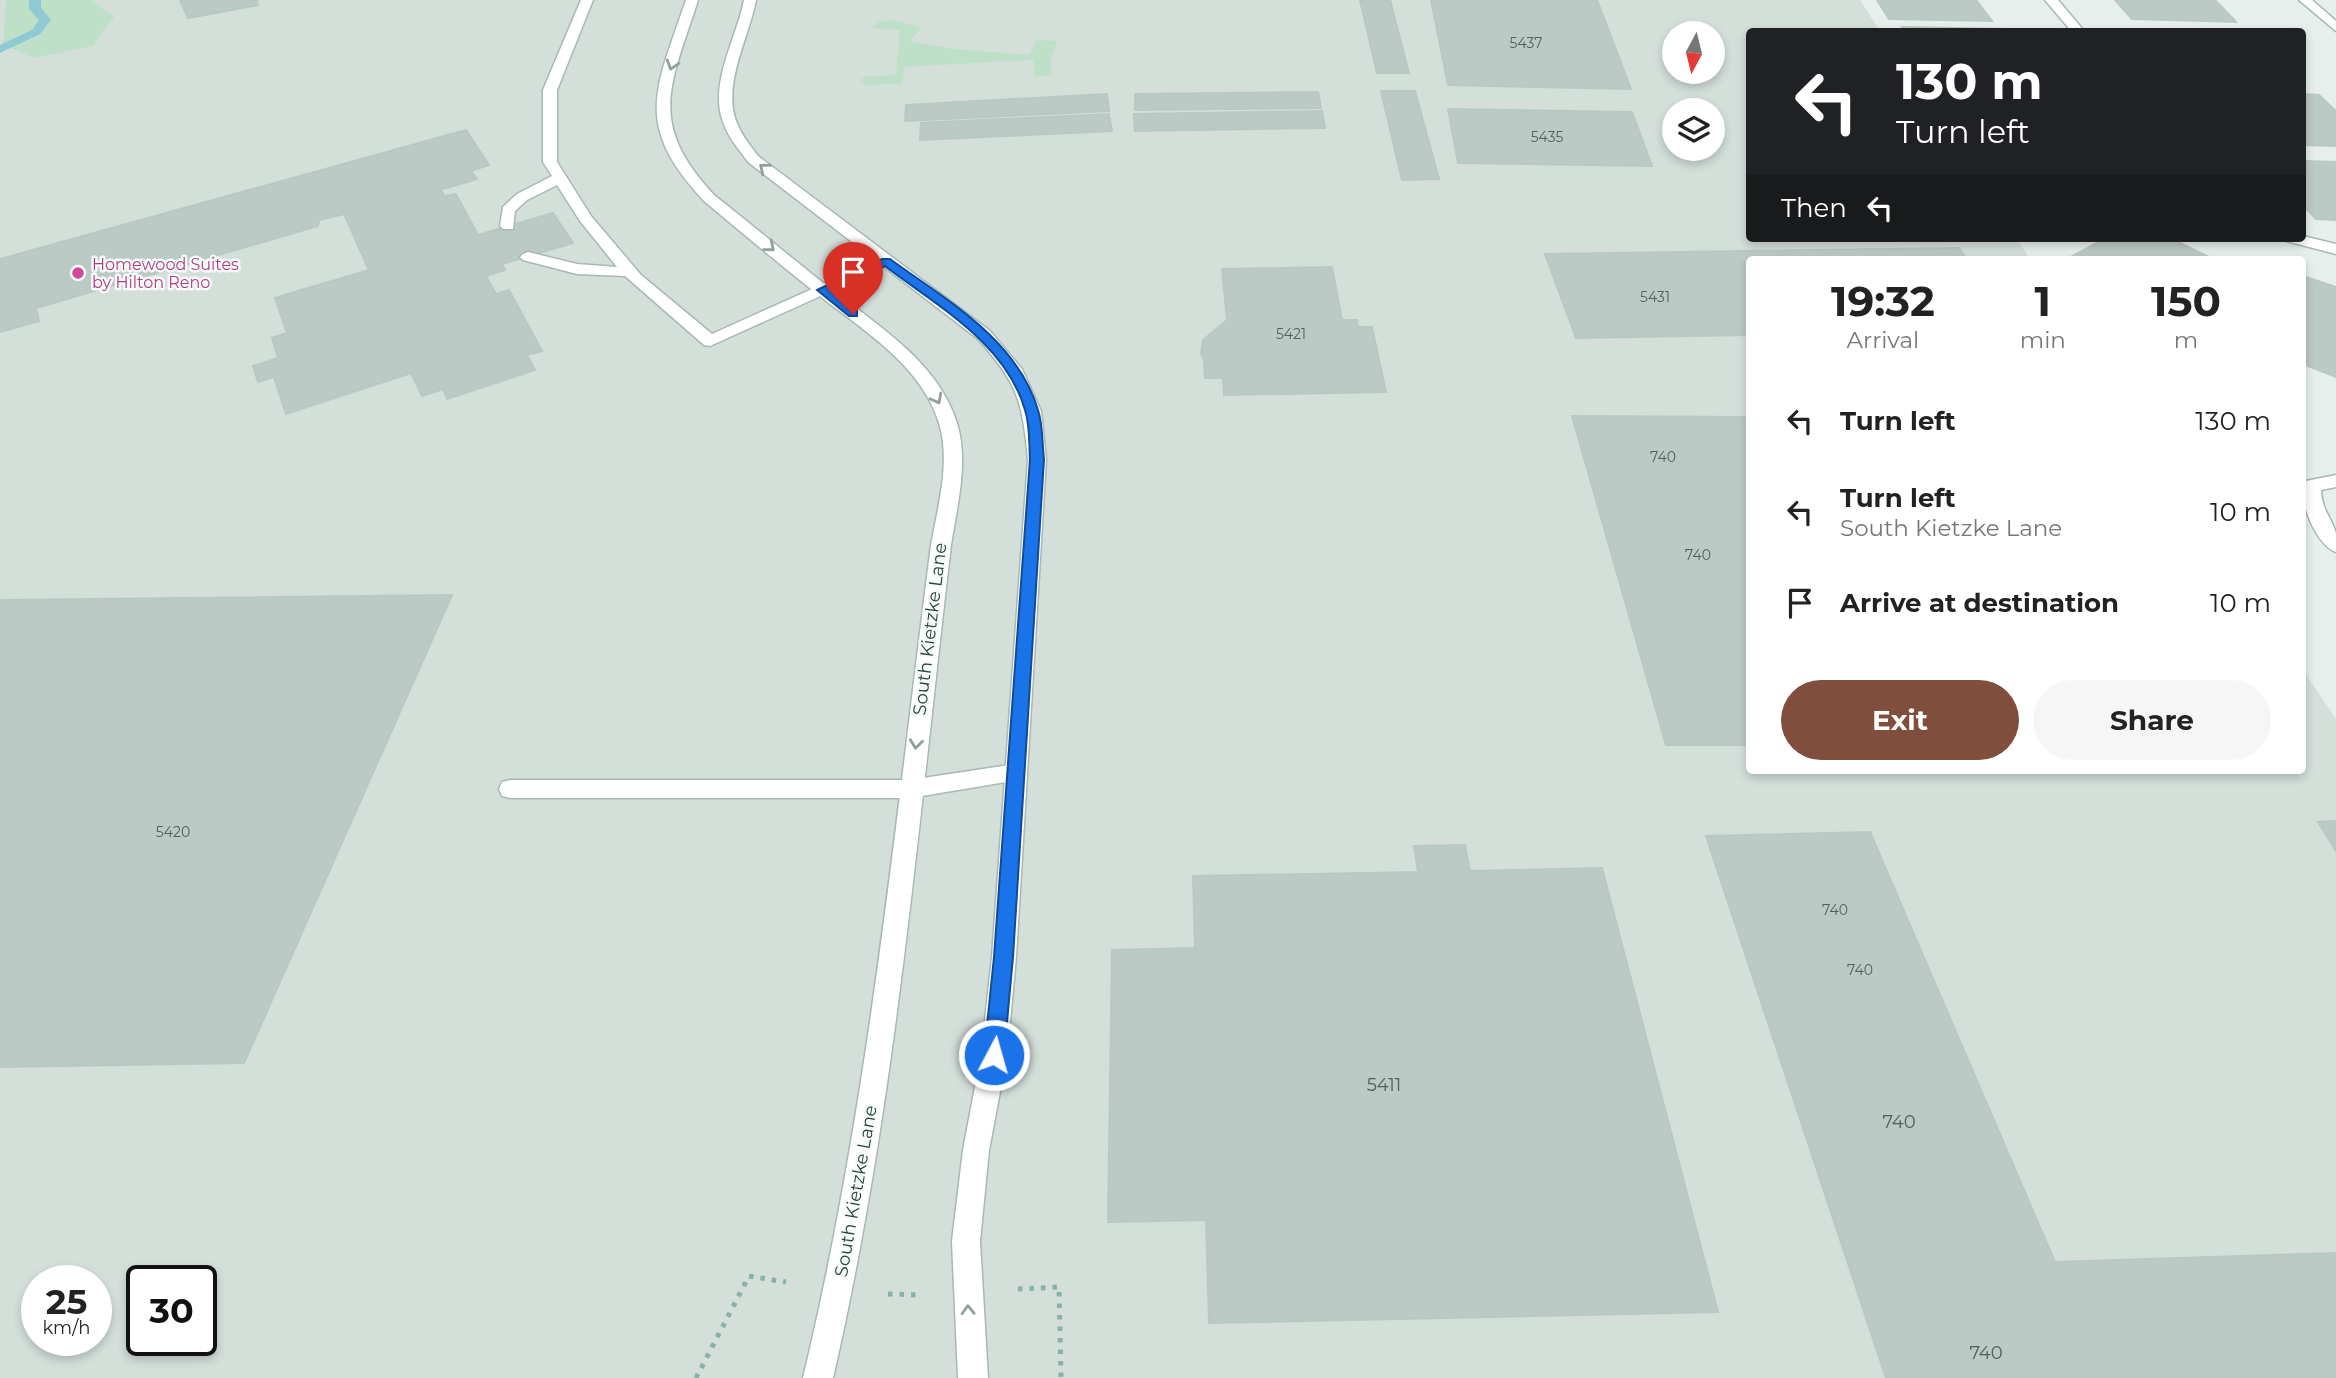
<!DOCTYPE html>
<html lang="en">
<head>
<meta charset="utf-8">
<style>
	:root { --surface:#fff; --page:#f6f6f6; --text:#222; --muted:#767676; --accent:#804e3d }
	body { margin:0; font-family:Montserrat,sans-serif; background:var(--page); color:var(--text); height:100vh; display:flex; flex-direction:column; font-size:26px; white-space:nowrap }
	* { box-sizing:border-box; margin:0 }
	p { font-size:23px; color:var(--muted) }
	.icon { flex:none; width:38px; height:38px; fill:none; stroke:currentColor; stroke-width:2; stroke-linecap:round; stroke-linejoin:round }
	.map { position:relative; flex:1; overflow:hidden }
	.sheet { position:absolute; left:1746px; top:256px; width:560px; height:518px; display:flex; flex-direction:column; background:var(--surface); border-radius:7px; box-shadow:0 4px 10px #0003 }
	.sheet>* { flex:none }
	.guide { position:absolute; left:1746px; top:28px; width:560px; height:214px; border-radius:7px; box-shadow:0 4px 10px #0003; background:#202124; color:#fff; overflow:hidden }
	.needle { width:46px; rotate:187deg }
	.controls { position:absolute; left:1662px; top:21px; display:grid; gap:14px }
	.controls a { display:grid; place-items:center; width:63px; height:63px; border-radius:50%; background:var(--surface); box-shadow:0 4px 10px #0003; font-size:35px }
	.speed { position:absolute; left:21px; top:1265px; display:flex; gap:14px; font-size:35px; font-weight:700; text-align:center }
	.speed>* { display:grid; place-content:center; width:91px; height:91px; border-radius:50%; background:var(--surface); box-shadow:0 4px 10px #0003; line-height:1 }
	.speed small { font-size:18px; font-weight:400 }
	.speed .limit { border:4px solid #111; border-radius:10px; background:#fff; color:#111 }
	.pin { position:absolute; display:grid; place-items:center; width:60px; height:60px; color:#fff; margin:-72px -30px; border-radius:50% 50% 50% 0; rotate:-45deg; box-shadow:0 0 7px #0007 }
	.pin .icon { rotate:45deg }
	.me { position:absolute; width:77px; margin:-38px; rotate:6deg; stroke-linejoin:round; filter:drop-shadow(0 0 5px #0008) }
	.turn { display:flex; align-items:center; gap:24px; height:147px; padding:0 35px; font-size:32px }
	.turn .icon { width:91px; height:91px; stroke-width:2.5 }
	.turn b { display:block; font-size:49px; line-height:60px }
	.then { display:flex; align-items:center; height:66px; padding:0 35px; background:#0003; gap:14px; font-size:26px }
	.eta { display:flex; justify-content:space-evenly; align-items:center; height:119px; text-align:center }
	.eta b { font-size:42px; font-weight:700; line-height:49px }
	.primary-button { display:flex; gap:14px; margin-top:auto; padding:14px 35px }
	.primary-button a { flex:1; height:80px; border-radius:42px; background:var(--accent); color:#fff; font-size:28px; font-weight:700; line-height:80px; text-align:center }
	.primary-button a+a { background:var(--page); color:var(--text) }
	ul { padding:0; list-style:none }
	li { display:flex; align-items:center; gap:21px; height:91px; padding:0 35px }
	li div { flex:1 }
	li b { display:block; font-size:26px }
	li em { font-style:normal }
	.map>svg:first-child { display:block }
</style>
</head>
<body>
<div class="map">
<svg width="2336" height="1378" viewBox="0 0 2336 1378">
	<rect width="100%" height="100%" fill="#e6efeb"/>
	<path fill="#d4dfda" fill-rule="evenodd" d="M0,0H1860L1880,31L1750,32V238H2016L2030,259H1750V770H2303V670L2336,719V1378H0ZM1675,33H1713V72H1675ZM1675,110H1713V149H1675ZM37,1281H96V1340H37ZM142,1281H201V1340H142Z"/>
	<g fill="#bfe0c8">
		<path d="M6,0H91L114,17L93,46L34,58L3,45Z"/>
		<path d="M890,20L922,27L910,41L956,49L1029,55L1037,40L1057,41L1051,59L1052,76L1035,77L1033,60L904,67L903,81L900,84L866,85L860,80L867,76L896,75L900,30L869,28L879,22Z"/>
	</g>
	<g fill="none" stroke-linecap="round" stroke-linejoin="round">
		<path fill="#8ec9d4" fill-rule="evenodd" d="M29,0H41V8L51,20L40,34L0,53V45L32,30L39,20L29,9Z"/>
	</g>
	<g fill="#bbcac4" stroke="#b8c9c2" stroke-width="2">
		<path d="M180,0H258L256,1L258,5L188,18Z"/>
		<path d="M1360,0H1390L1409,73H1377Z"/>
		<path d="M1431,0H1597L1631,89L1448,85Z"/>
		<path d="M1877,0H1976L1992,21L1889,19Z"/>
		<path d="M2115,0H2215L2236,22L2132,19Z"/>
		<path d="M1902,27L2007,29L2008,32H1905Z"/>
		<path d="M1381,91H1415L1439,179L1402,180Z"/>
		<path d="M1318,92L1321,108L1135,110V94Z"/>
		<path d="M1107,94L1109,111L905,121L906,105Z"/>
		<path d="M2303,94L2319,95L2336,111V146L2303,145Z"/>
		<path d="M1448,109L1632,112L1652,166L1458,163Z"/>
		<path d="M1322,111L1325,128L1135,131L1134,114Z"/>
		<path d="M1109,114L1112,131L920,140L921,123Z"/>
		<path d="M466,130L489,165L471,171L477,179L440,190L445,196L456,194L478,235L553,213L573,243L502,264L505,270L486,276L496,294L509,290L542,351L527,355L535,370L447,399L443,389L422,396L411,373L286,414L274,377L258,382L253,366L278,358L272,338L287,333L275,298L369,270L344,214L319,220L318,226L36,308L39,321L0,332V259Z"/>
		<path d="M2303,161L2336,162V220L2316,219L2303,205Z"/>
		<path d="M2106,238H2170L2213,259H2067Z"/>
		<path d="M1959,248L1967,259H1750V335L1576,338L1545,254Z"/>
		<path d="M1332,267L1342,320H1357L1358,327H1372L1386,392L1224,395L1223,378H1205L1204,360L1201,354L1203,340L1227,320L1222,269Z"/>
		<path d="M2303,276L2336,287V377L2303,364Z"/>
		<path d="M1572,416L1750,417V745H1666Z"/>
		<path d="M452,595L244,1063L0,1067V600Z"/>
		<path d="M2336,821V851L2318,822Z"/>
		<path d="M1870,832L2055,1262L2336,1253V1378H1886L1706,836Z"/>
		<path d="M1465,845L1470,871L1602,868L1718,1312L1209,1323L1206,1220L1108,1222L1112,950L1195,948L1193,876L1418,872L1414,846Z"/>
	</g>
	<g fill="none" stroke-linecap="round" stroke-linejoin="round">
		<defs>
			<g id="lane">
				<path d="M581,0H593L557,90V162L591,216L641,275L712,334L881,258H891L894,261L891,264L710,346L704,345L625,276L577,274L523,260L520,257L523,254L528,252L577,264L617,267L580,221L557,185L527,200L515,211L513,229H503L500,226L503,207L517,194L552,176L543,162V90Z"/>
				<path d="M2336,475V487L2321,490C2322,512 2333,519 2336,534C2336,539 2336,546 2336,552C2317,546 2296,499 2306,481Z"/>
				<path d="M1016,764L1024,767L1027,773L1024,779L910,798H510L502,796L499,789L502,782L510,780H910Z"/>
			</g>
			<g id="street">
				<path d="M686,0H698C671,85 646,122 714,195C752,225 789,256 827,286C875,324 937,360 957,423C969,462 957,506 951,545C918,823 896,1105 833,1378H803C869,1105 895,823 931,545C938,506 951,462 939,423C921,364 861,329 816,293C778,263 741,232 704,201C632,124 656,89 686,0Z"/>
				<path d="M744,0H756C749,37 724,81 735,118C740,133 749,144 758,156L990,331L1022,369L1041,411L1046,459L1016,957L1007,1055L989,1150L980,1241L988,1378H958L952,1241L963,1150L981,1055L992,957L1028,459C1022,400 1018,384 978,339L748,162C738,148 727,136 722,119C710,81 737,37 744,0Z"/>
				<path d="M2045,0H2058L2085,32H2072Z"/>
				<path d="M2299,0H2312L2336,21V31Z"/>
				<path d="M2303,236L2336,244V254L2286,241L2283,238Z"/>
			</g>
		</defs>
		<use href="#lane" stroke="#a8b8b2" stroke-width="3"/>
		<use href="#street" stroke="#a8b8b2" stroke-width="3"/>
		<g stroke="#86b3a5" stroke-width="5" stroke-dasharray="4.5 7" stroke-linecap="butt">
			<path d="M1018,1289L1059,1287L1061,1378"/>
			<path d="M888,1294L920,1295"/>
			<path d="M696,1378L749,1276L786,1282"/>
		</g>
		<use href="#lane" fill="#fff" fill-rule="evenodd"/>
		<use href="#street" fill="#fff" fill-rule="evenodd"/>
	</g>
	<defs><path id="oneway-chevron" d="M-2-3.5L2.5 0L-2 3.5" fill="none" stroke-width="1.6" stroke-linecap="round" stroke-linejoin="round" transform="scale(1.75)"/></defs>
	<g stroke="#92a09c">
		<use href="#oneway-chevron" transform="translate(672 65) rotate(107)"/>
		<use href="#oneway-chevron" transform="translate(764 168) rotate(-141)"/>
		<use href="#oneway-chevron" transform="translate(770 247) rotate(39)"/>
		<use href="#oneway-chevron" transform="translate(937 399) rotate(62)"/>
		<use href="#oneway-chevron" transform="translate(916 744) rotate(97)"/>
		<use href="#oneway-chevron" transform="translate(968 1310) rotate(-92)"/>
	</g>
	<path fill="#1a73e8" stroke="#114b97" stroke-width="2" d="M882,259H890C946,300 1017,339 1038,410C1043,425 1042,443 1044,459L1013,957L1004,1055L1001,1061L994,1064L987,1061L984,1055L994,957L1030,459C1029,443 1030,425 1025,410C1006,343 937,306 885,266L832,291L857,311V316H849L817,290Z"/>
	<circle fill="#d1479c" stroke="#f7fbf9" stroke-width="2.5" cx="78" cy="273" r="7"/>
	<g text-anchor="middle" stroke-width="5" stroke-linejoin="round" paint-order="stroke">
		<g font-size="14" fill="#4a645c">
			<text x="1526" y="48">5437</text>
			<text x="1547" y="142">5435</text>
			<text x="1655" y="302">5431</text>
			<text x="1291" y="339">5421</text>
			<text x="1663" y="462">740</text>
			<text x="1698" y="560">740</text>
			<text x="173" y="837">5420</text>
			<text x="1835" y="915">740</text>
			<text x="1860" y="975">740</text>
		</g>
		<g font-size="16" fill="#b23c85" stroke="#f7fbf9" text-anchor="start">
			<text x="92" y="270">Homewood Suites<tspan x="92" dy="18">by Hilton Reno</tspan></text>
		</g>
		<g font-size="18" fill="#24423a" stroke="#f7fbf9">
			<text transform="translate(930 629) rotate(-83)" y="6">South Kietzke Lane</text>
			<text transform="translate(856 1191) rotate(-80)" y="6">South Kietzke Lane</text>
		</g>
		<g font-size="18" fill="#4a645c">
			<text x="1384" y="1091">5411</text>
			<text x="1899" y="1128">740</text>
			<text x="1986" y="1359">740</text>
		</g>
	</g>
</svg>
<div class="controls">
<a><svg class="needle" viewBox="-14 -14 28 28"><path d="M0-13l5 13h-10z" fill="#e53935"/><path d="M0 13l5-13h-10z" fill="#767676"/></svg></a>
<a><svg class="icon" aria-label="layers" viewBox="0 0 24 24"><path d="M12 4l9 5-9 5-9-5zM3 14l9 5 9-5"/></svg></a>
</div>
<div class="speed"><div>25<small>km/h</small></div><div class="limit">30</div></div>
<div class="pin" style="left:853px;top:314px;background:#d93025"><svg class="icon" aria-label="arrive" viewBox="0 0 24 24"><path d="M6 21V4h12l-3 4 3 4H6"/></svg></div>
<svg class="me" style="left:994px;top:1055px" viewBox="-20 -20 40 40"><circle r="17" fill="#1a73e8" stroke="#fff" stroke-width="3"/><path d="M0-11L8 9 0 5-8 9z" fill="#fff"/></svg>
<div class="guide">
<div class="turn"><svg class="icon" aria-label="left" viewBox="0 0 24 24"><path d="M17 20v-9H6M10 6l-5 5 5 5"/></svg><div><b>130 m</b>Turn left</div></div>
<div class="then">Then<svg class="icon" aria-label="left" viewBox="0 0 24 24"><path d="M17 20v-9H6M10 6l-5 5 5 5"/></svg></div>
</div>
<section class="sheet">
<div class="eta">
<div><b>19:32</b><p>Arrival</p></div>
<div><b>1</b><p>min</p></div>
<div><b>150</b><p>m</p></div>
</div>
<ul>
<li><svg class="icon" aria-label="left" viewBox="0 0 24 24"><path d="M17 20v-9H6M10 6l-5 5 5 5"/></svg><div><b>Turn left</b></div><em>130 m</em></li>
<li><svg class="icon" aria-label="left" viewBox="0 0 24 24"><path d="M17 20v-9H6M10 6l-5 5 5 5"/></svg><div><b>Turn left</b><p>South Kietzke Lane</p></div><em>10 m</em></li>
<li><svg class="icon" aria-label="arrive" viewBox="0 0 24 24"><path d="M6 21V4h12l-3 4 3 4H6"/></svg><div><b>Arrive at destination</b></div><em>10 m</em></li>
</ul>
<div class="primary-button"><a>Exit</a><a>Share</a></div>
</section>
</div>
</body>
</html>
